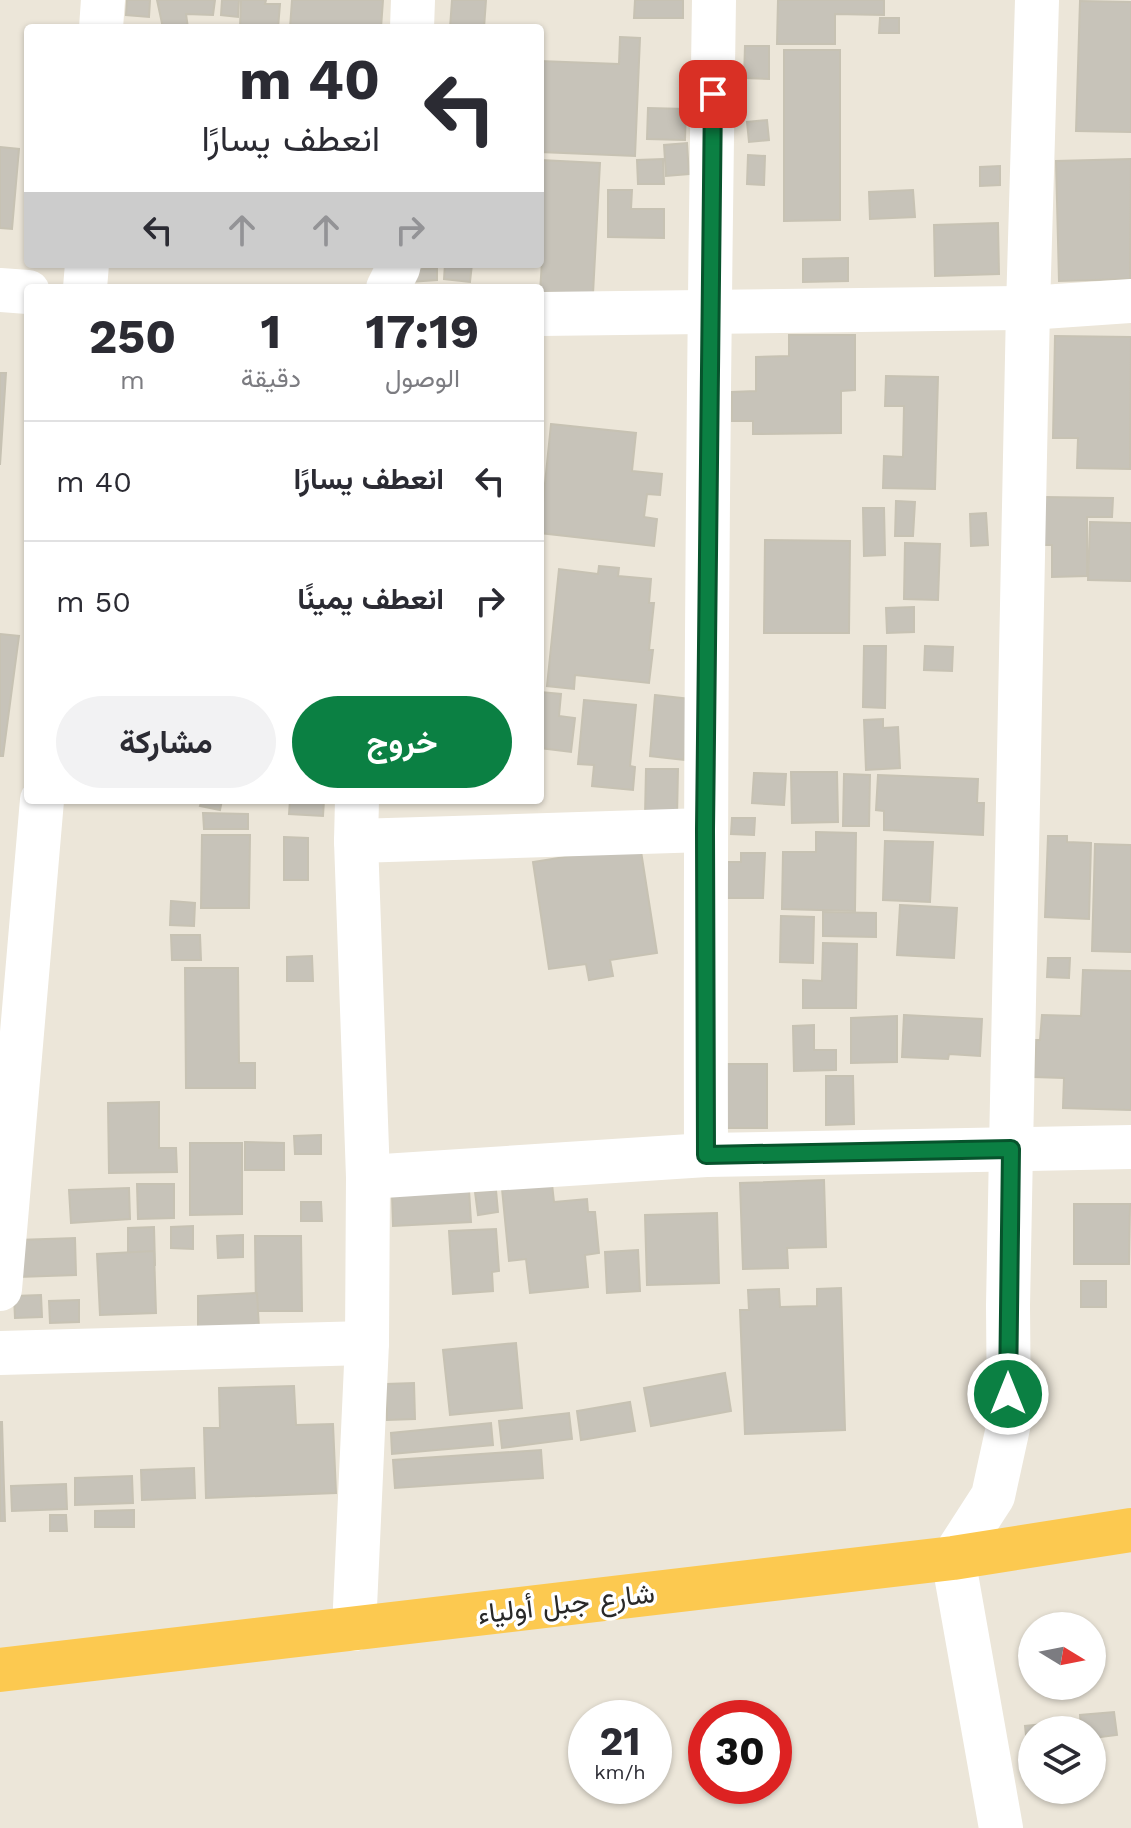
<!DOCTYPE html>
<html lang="ar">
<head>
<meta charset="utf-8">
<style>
	:root { --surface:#fff; --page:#f2f2f3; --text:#2b2b33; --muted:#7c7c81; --line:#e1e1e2; --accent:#0b8043 }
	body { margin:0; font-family:"Work Sans",Vazirmatn,sans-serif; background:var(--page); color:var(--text); direction:rtl; height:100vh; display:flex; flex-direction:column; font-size:30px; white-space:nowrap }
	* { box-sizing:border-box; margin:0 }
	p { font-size:26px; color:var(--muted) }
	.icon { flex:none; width:44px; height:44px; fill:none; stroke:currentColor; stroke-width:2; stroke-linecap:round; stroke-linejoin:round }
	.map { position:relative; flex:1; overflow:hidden; direction:ltr }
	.details { position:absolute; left:24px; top:284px; width:520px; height:520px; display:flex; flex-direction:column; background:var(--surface); border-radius:8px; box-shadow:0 2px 6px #0004; direction:rtl }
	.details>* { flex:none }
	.guide { position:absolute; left:24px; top:24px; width:520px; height:244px; border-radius:8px; box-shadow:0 2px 6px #0004; direction:rtl; background:#fff; color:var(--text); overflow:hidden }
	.needle { width:52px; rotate:100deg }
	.buttons { position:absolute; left:1018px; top:1612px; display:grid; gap:16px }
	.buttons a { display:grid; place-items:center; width:88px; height:88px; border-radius:50%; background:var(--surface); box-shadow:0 2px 6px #0004; font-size:40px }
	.speed { position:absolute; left:568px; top:1700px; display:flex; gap:16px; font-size:40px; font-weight:700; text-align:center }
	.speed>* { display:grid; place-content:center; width:104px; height:104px; border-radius:50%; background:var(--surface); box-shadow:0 2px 6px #0004; line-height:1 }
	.speed small { font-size:20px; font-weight:400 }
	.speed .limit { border:12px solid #d22; background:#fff; color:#111 }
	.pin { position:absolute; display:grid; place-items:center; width:68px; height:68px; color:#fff; margin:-34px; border-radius:16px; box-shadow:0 4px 12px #0006 }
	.me { position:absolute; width:88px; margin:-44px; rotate:0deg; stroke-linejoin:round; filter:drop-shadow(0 0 6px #0008) }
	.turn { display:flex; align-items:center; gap:28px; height:168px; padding:0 32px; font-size:36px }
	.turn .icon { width:104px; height:104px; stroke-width:2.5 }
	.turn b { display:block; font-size:56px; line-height:68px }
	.lanes { display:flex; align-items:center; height:76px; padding:0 32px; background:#0003; justify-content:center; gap:40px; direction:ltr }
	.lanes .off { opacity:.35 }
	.eta { display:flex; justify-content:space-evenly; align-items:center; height:136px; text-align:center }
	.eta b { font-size:48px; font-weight:700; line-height:56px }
	.action { display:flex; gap:16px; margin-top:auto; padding:16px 32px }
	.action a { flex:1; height:92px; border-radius:48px; background:var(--accent); color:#fff; font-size:32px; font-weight:700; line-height:92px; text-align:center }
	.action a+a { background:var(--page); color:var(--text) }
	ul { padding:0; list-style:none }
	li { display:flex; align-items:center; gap:24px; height:120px; padding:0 32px; border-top:2px solid var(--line) }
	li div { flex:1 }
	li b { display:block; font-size:30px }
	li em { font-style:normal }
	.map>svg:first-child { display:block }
</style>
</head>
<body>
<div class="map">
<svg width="1131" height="1828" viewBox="0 0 1131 1828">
	<rect width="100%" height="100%" fill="#ece6d9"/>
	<g fill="#c7c3b9" stroke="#c7c2b3" stroke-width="2">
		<path d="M127,0H150L149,17L126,15Z"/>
		<path d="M157,0H215L213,15L186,14L188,28H163Z"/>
		<path d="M222,0H239L238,17L221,15Z"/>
		<path d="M241,0H266L265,4H280L278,28H240Z"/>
		<path d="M292,0H383L381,28H290Z"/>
		<path d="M452,0H486L484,28H450Z"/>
		<path d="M635,0H683V18H634Z"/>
		<path d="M778,0H884V15L835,14V44H777Z"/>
		<path d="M1080,1L1131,2V132L1076,131Z"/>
		<path d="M880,18H899V33H879Z"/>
		<path d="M620,37L640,38L635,156L540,152V61L619,64Z"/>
		<path d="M745,46H769V79L744,78Z"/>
		<path d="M784,50H840V220L784,221Z"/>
		<path d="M648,108L686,109L685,140L647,139Z"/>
		<path d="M767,120L769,140L749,142L747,122Z"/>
		<path d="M687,143L689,174L666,176L664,145Z"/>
		<path d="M0,147L19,149L12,229L0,228Z"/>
		<path d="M748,155L765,156L764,185L747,184Z"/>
		<path d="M663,159L664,184H638L637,160Z"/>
		<path d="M1131,159L1130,279L1059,281L1056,161Z"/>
		<path d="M540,160L600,163L593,294L540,292L543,246H540Z"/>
		<path d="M1000,166V185L980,186V167Z"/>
		<path d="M608,190H632L631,209H664V238L608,237Z"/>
		<path d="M913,190L915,217L870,219L869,192Z"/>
		<path d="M998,223L999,274L935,276L934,225Z"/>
		<path d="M848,258V281L803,282V259Z"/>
		<path d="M445,264H472L470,282L444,279Z"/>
		<path d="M437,268V280L410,282L409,270Z"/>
		<path d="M789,335H855V390L841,391V433L753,434V421H732V392L756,391V357L789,356Z"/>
		<path d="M1055,336L1131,337L1130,469L1077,468L1078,438H1053Z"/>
		<path d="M0,373H6L0,465Z"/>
		<path d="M886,376L938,377L935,489L883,488L884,456L903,457L904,406H885Z"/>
		<path d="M551,424L636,433L632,471L662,474L660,495L647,494L644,517L657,519L654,546L540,533Z"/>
		<path d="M1044,497L1113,498L1112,517H1087V576L1052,577V545H1044Z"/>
		<path d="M896,501L915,502L913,536H895Z"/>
		<path d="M863,508H884L885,555L864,556Z"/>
		<path d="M986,513L988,545L971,546L970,514Z"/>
		<path d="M1090,522L1131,523V581L1088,580Z"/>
		<path d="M765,540L850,541L849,633H764Z"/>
		<path d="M905,543L940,544L938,600L904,599Z"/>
		<path d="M599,566L619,568L618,576L651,579L649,603H654L649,650H653L649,683L575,675L574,689L547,686L559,569L598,574Z"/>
		<path d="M914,607V632L887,633L886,608Z"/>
		<path d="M0,634L19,636L3,756H0Z"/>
		<path d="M864,646H886L885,708L863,707Z"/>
		<path d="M925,646L953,647L952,671L924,670Z"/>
		<path d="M540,692L561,694L559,716L575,718L571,752L540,748Z"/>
		<path d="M655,695L690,699L684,760L650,756Z"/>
		<path d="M584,700L636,705L630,766L635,767L633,790L592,786L594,765L578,764Z"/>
		<path d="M883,719V728L898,727L900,768L866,770L864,720Z"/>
		<path d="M646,769H678L677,817L645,816Z"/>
		<path d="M791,772H837L838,822L792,823Z"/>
		<path d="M754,773L786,774L784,805L752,803Z"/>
		<path d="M844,774L870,775L869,826H843Z"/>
		<path d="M878,775L978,779L977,803H984L983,835L884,830V811L876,810Z"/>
		<path d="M202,800H222L220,810L200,806Z"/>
		<path d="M290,800H324L323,816L289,814Z"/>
		<path d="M203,813L248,814V829H204Z"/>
		<path d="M732,818H755L754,835L731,834Z"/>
		<path d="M816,832L856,833L855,911L782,909L783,852H816Z"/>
		<path d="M202,835H250L249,908H201Z"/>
		<path d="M1048,836H1067V842L1091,843L1089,919L1045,917Z"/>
		<path d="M284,837L308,838V880H284Z"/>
		<path d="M885,841L933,842L930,902L883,900Z"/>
		<path d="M1095,844L1131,845V952L1092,951Z"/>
		<path d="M640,845L657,953L610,960L613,976L589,980L586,964L549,969L533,862Z"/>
		<path d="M741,853H765L763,898H724L725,862H741Z"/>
		<path d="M171,901L195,903L194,926L170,925Z"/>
		<path d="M900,905L957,908L954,958L897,955Z"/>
		<path d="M823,912L876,913V937L823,936Z"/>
		<path d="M781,916L814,917L813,963L780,962Z"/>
		<path d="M171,935H200L201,960H172Z"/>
		<path d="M823,943L857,944L856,1008H803V980L822,981Z"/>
		<path d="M312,956L313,981H287V957Z"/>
		<path d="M1048,958H1070L1069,978L1047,977Z"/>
		<path d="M185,968H238L239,1063H255V1088H186Z"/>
		<path d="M1083,970L1131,971V1110L1063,1108L1064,1078L1034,1077L1036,1040H1040L1042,1015L1081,1016Z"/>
		<path d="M904,1015L982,1019L980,1056L949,1054L948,1059L902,1057Z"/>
		<path d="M897,1016V1062L851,1063V1018Z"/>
		<path d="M814,1025V1050H836V1070L794,1071L793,1026Z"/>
		<path d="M717,1064H767V1128H718Z"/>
		<path d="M826,1076H853L854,1124L826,1125Z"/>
		<path d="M159,1102V1148H176L177,1172L109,1173L108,1103Z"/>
		<path d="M321,1135V1154H295L294,1136Z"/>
		<path d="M245,1142L284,1143V1170H245Z"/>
		<path d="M190,1143H242V1214L190,1215Z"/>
		<path d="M824,1180L826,1247L787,1248L788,1268L743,1269L740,1183Z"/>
		<path d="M137,1184H174V1218L138,1219Z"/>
		<path d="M552,1184L554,1202L587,1199L588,1212H595L599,1253L585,1255L588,1287L530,1293L526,1259L509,1261L502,1189Z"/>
		<path d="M129,1188L130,1219L71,1223L69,1190Z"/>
		<path d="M469,1190L471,1222L393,1226L392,1194Z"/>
		<path d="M496,1190L498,1212L478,1215L475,1192Z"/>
		<path d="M301,1202H321L322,1221H301Z"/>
		<path d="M1074,1204H1130L1129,1264H1074Z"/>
		<path d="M717,1213L719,1283L647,1285L645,1215Z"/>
		<path d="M193,1226V1249L171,1248V1227Z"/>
		<path d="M154,1227L155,1265H128V1228Z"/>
		<path d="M496,1229L499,1271L492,1272L493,1291L453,1294L449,1231Z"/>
		<path d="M243,1235V1257L218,1258L217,1236Z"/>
		<path d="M255,1236H301L302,1311H256Z"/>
		<path d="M75,1238L76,1275L18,1277L17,1240Z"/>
		<path d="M638,1250L640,1291L607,1293L605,1252Z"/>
		<path d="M154,1251L156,1313L100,1315L97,1254Z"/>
		<rect x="1081" y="1281" width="25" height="26"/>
		<path d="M841,1288L845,1430L745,1434L740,1310H749L748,1290L779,1289L780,1307L817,1306V1289Z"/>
		<path d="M257,1293L259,1328L198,1330V1296Z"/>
		<path d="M41,1295L42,1317L15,1318L14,1296Z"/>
		<path d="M79,1300V1322L50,1323L49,1301Z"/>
		<path d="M516,1343L522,1408L450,1415L443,1350Z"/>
		<path d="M725,1373L731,1411L651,1426L644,1388Z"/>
		<path d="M414,1383L415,1419L387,1420L386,1384Z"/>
		<path d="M294,1386L296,1425L333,1424L336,1493L206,1498L204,1428H220L219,1388Z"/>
		<path d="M630,1402L635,1431L581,1440L577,1411Z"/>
		<path d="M569,1413L572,1439L502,1448L499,1421Z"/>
		<path d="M0,1422H2L5,1521H0Z"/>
		<path d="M491,1423L493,1445L392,1454L391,1433Z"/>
		<path d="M541,1450L543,1478L395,1488L393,1460Z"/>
		<path d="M194,1468L195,1498L142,1500L141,1470Z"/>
		<path d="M132,1476L133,1503L75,1505V1478Z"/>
		<path d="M66,1484L67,1509L12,1511L11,1486Z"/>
		<path d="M134,1510V1527H95V1511Z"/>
		<path d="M50,1515H66L67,1531H50Z"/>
		<path d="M1114,1712L1117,1735L1092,1738V1730H1081L1080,1715Z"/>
		<path d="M1054,1723V1730H1032V1744L1027,1745L1025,1726Z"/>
	</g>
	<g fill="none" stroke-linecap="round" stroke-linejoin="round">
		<g stroke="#fff" stroke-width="44">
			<path d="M101,28L103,0"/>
			<path d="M412,28L413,0"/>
			<path d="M85,288L87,264"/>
			<path d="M388,288L398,268L399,264"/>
			<path d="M0,290L28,292"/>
			<path d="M540,314L1028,308L1131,301"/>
			<path d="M356,841L705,830"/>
			<path d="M706,1155C705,770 708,385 714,0"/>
			<path d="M368,1177L706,1155L1131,1147"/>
			<path d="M0,1289L42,800"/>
			<path d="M0,1353L367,1343"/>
			<path d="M354,1629L367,1343L368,1177L356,841L357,800"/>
			<path d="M1001,1828L953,1558L993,1496L1009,1423L1008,1306L1011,1149L1028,308L1037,0"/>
		</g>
		<path stroke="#fcc950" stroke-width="44" d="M0,1670L953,1558L1131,1530"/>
	</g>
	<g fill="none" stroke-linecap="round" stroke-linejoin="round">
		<defs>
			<path id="route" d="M713,94L705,830L706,1155L1011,1149L1008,1394"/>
		</defs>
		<use href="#route" stroke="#07532c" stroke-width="20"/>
		<use href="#route" stroke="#0b8043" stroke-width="14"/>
	</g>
	<g text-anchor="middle" stroke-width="7" stroke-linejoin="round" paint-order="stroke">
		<g font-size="28" fill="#292929" stroke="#fff">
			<text transform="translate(566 1603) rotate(-7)" y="10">شارع جبل أولياء</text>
		</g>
	</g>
</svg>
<div class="buttons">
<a><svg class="needle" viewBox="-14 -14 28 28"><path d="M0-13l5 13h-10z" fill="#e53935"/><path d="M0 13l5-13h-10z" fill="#7c7c81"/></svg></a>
<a><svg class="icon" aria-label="layers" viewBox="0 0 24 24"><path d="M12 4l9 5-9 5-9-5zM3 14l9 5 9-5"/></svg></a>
</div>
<div class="speed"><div>21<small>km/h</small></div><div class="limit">30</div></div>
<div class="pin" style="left:713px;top:94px;background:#d93025"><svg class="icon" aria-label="arrive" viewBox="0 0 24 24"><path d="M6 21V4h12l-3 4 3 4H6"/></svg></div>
<svg class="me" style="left:1008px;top:1394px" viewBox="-20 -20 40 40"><circle r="17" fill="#0b8043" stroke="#fff" stroke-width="3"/><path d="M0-11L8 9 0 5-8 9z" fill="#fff"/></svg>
<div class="guide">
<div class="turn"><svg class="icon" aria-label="left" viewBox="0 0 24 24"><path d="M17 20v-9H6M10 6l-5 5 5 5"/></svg><div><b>40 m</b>انعطف يسارًا</div></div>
<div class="lanes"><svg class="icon" aria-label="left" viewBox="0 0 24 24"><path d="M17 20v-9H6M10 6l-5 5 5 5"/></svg><svg class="icon off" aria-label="ahead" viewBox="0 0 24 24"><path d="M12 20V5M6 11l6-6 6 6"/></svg><svg class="icon off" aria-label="ahead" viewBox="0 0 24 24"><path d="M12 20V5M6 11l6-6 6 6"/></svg><svg class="icon off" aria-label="right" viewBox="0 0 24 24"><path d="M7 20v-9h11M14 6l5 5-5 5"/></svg></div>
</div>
<section class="details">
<div class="eta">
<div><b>17:19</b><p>الوصول</p></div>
<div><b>1</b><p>دقيقة</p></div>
<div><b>250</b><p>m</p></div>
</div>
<ul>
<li><svg class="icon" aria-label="left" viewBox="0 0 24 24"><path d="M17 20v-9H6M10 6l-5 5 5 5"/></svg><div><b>انعطف يسارًا</b></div><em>40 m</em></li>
<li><svg class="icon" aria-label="right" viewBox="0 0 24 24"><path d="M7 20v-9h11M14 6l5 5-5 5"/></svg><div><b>انعطف يمينًا</b></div><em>50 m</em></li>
</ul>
<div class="action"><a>خروج</a><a>مشاركة</a></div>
</section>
</div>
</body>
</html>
